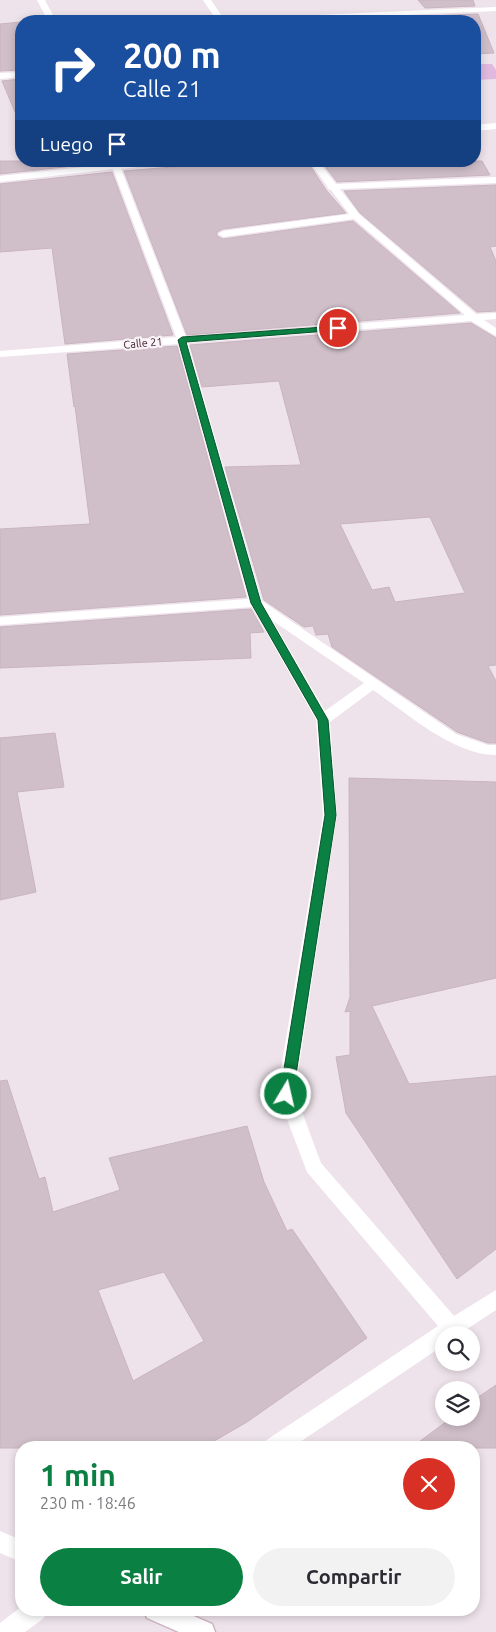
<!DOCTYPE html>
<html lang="es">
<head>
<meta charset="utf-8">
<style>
	:root { --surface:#fff; --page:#f2f2f3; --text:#2b2b33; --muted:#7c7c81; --accent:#0b8043 }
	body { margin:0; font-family:Ubuntu,sans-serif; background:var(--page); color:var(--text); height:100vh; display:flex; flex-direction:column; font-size:19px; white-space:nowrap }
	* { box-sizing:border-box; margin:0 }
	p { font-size:16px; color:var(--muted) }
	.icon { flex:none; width:28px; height:28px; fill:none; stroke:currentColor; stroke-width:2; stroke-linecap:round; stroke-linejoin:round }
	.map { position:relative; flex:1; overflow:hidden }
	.side { position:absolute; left:15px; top:1441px; width:465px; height:175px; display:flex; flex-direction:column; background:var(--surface); border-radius:20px; box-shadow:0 2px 8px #0003 }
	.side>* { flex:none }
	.banner { position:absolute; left:15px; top:15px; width:466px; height:152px; border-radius:20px; box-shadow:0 2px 8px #0003; background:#1a4fa0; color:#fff; overflow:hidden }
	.controls { position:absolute; left:435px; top:1326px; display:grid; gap:10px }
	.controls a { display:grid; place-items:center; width:45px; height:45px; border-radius:50%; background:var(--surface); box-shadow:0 2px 8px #0003; font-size:25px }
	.pin { position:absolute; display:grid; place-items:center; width:42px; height:42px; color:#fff; margin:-21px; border:2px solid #fff; border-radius:50%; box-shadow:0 1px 5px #0007 }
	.me { position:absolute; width:55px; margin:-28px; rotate:9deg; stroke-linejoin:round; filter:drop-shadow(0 0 4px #0008) }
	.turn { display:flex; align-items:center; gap:18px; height:105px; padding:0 25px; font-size:22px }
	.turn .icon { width:65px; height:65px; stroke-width:2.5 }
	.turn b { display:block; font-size:35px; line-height:42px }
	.then { display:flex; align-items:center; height:48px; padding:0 25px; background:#0003; gap:10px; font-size:19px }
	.round { display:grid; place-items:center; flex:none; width:52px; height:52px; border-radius:26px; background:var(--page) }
	.head { display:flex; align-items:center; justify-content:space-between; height:85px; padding:0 25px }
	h1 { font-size:30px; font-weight:700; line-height:38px; color:var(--accent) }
	.button { display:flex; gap:10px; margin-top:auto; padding:10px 25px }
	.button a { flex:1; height:58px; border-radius:30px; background:var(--accent); color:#fff; font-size:20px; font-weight:700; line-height:58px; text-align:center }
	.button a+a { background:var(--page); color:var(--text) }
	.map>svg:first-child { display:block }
</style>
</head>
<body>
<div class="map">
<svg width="496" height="1632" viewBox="0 0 496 1632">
	<rect width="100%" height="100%" fill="#eee3ea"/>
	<path fill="#e2b9de" d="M475,64H492L496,70V79L475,80Z"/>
	<g fill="#d0bfc9" stroke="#c9b4c0" fill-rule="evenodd">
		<path d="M418,0H473L475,6L425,8Z"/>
		<path d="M478,14L494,53L475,54V21H436L431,16Z"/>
		<path d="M21,22V70L0,71V24Z"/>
		<path d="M21,79V126L2,81Z"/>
		<path d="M0,161H90L91,164L0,174Z"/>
		<path d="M245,161H307L326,190L346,213L223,229L217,232V236L223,239L353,221L460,313L187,335L124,171Z"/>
		<path d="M321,161H482L490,175L337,182Z"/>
		<path d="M112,172L173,335L65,344L52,248L0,252V184Z"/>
		<path d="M496,185V246L490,247L496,261V311L477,312L360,213L344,191Z"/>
		<path d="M471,323L496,338V665L488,666L496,681V743H488L457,732L332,647L328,634L316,635L313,626L304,627L264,600L225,467L301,465L279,381L202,387L190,345ZM430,517L465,593L395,602L389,587L372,590L340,524Z"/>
		<path d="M177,346L246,597L0,615V529L90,524L75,406L74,407L67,354Z"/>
		<path d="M251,609L264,632L250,633L251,658L0,668V627Z"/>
		<path d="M55,733L64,787L17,792L36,892L0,900V738Z"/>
		<path d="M349,778L496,782V978L372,1006L409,1084L496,1076V1249L457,1279L346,1113L336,1057L350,1055V1011L345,1012L350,997Z"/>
		<path d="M7,1080L39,1179L45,1177L53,1212L120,1190L109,1158L247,1126L264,1182L287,1231L292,1229L367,1338L247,1422L202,1448H0V1081ZM164,1272L204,1341L133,1381L98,1290Z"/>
		<path d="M496,1385V1448H411L451,1418H471V1402Z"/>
	</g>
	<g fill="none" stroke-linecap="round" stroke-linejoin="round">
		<defs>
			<path id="secondary" d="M144,1610H180L212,1624L215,1632H179L147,1618Z"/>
		</defs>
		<use href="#secondary" stroke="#cfb5c3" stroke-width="3"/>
		<g fill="#fff" fill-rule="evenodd">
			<path d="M37,0H45L56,21H48Z"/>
			<path d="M203,0H211L224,19L496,7V11L273,21H217Z"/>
			<path d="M21,72V77L0,79V73Z"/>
			<path d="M496,123V129L475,131V125Z"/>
			<path d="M110,161H119V163L169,161L165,164L121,169L186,337L465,315L354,219L223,237L218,234L223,231L349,214L331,190L328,189L327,186L309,161H318L336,184L496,177V183L340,189L359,214L476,314L496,313V319L484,320L496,328V336L471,321L188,343L262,601L456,734L488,745H496V755C453,755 407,713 373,690L330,722L337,815L295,1093L321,1163L454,1316L496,1290V1310L458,1335H444V1345L291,1448H262L265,1441L438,1326L307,1172L277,1093L323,815L316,720L252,607L0,625V617L248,599L178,344L0,357V351L176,337L113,169L0,182V176L111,164ZM273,621L364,683L325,711Z"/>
			<path d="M0,1531L21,1540V1562L0,1553Z"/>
			<path d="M21,1607V1610H47L44,1618L25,1632H0V1623Z"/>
		</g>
		<use href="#secondary" fill="#fff" fill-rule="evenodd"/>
	</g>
	<path fill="#0b8043" stroke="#07532c" d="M338,326L342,328L340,330L186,342L261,603L328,720L336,815L293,1094L291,1097L286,1099L282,1097L280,1094L325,815L318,720L251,603L178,340L182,337Z"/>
	<g text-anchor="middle" stroke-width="4.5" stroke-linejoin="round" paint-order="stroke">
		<g font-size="11" fill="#42202f" stroke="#faf4f8">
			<text transform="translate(143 343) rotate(-5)" y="4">Calle 21</text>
		</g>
	</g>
</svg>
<div class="controls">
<a><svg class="icon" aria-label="search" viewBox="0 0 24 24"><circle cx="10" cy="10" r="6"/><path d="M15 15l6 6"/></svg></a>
<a><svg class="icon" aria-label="layers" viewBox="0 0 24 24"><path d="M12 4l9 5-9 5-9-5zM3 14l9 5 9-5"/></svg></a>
</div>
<div class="pin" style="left:338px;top:328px;background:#d93025"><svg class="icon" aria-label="arrive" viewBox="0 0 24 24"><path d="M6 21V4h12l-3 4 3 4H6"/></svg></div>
<svg class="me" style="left:286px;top:1094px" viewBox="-20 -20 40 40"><circle r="17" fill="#0b8043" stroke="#fff" stroke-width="3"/><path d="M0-11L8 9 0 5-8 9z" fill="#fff"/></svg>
<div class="banner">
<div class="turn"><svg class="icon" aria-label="right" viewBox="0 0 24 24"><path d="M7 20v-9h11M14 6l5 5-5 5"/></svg><div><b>200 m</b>Calle 21</div></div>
<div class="then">Luego<svg class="icon" aria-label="arrive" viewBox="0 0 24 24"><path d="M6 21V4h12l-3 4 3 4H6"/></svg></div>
</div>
<section class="side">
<div class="head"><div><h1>1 min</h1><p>230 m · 18:46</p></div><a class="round" style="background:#d93025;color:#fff"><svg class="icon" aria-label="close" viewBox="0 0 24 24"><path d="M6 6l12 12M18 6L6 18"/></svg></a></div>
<div class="button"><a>Salir</a><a>Compartir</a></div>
</section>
</div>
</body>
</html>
